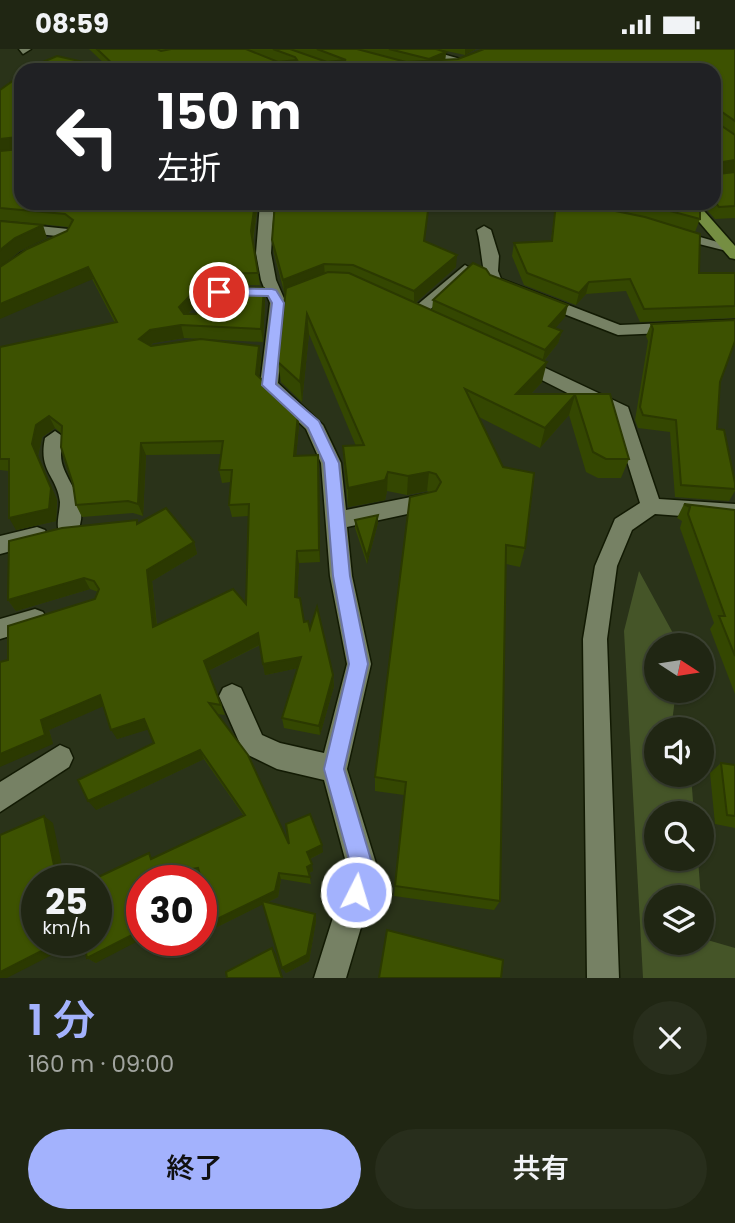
<!DOCTYPE html>
<html lang="ja">
<head>
<meta charset="utf-8">
<style>
	:root { --surface:#202613; --page:#282e1c; --text:#f1f3f6; --muted:#a2a5a0; --line:#3d4333; --accent:#a3b2fd }
	body { margin:0; font-family:Poppins,"Noto Sans JP",sans-serif; background:var(--page); color:var(--text); height:100vh; display:flex; flex-direction:column; font-size:26px; white-space:nowrap }
	* { box-sizing:border-box; margin:0 }
	p { font-size:23px; color:var(--muted) }
	.icon { flex:none; width:38px; height:38px; fill:none; stroke:currentColor; stroke-width:2; stroke-linecap:round; stroke-linejoin:round }
	.map { position:relative; height:929px; overflow:hidden }
	.panel { display:flex; flex-direction:column; background:var(--surface); flex:1 }
	.panel>* { flex:none }
	.hud { position:absolute; left:14px; top:14px; width:707px; height:147px; border-radius:21px; box-shadow:0 2px 5px #0004,0 0 0 2px var(--line); background:#202124; color:#fff; overflow:hidden }
	.needle { width:46px; rotate:102deg }
	.controls { position:absolute; left:644px; top:584px; display:grid; gap:14px }
	.controls a { display:grid; place-items:center; width:70px; height:70px; border-radius:50%; background:var(--surface); box-shadow:0 2px 5px #0004,0 0 0 2px var(--line); font-size:35px }
	.speed { position:absolute; left:21px; top:816px; display:flex; gap:14px; font-size:35px; font-weight:700; text-align:center }
	.speed>* { display:grid; place-content:center; width:91px; height:91px; border-radius:50%; background:var(--surface); box-shadow:0 2px 5px #0004,0 0 0 2px var(--line); line-height:1 }
	.speed small { font-size:18px; font-weight:400 }
	.speed .limit { border:10px solid #d22; background:#fff; color:#111 }
	.pin { position:absolute; display:grid; place-items:center; width:60px; height:60px; color:#fff; margin:-30px; border:4px solid #fff; border-radius:50%; box-shadow:0 2px 7px #0007 }
	.me { position:absolute; width:77px; margin:-38px; rotate:5deg; stroke-linejoin:round; filter:drop-shadow(0 0 5px #0008) }
	.turn { display:flex; align-items:center; gap:24px; height:147px; padding:0 28px; font-size:32px }
	.turn .icon { width:91px; height:91px; stroke-width:2.5 }
	.turn b { display:block; font-size:49px; line-height:60px }
	.round { display:grid; place-items:center; flex:none; width:74px; height:74px; border-radius:37px; background:var(--page) }
	.headline { display:flex; align-items:center; justify-content:space-between; height:119px; padding:0 28px }
	h1 { font-size:42px; font-weight:600; line-height:52px; color:var(--accent) }
	.action { display:flex; gap:14px; margin-top:auto; padding:14px 28px }
	.action a { flex:1; height:80px; border-radius:42px; background:var(--accent); color:#111; font-size:28px; font-weight:600; line-height:80px; text-align:center }
	.action a+a { background:var(--page); color:var(--text) }
	.status { display:flex; justify-content:space-between; align-items:center; height:49px; padding:0 35px; background:var(--surface); direction:ltr }
	.status svg { height:19px; fill:currentColor }
	.map>svg:first-child { display:block }
</style>
</head>
<body>
<div class="status"><b>08:59</b><svg viewBox="0 0 49 12"><path d="M0 12V9h3v3zM5 12V6h3v6zM10 12V3h3v9zM15 12V0h3v12zM26 1h20v11H26zM47 4h2v5h-2z"/></svg></div>
<div class="map">
<svg width="735" height="929" viewBox="0 0 735 929">
	<rect width="100%" height="100%" fill="#2a3319"/>
	<path fill="#455528" d="M639,522L680,597H656V642H676L671,681H656V726H691L694,765H656V810H698L701,849H656V894H702V861L704,890L735,899V929H643L624,582Z"/>
	<g fill="none" stroke-linecap="round" stroke-linejoin="round">
		<defs>
			<g id="minor">
				<path d="M19,0H31L23,5Z"/>
				<path d="M407,0H425L471,13L466,16Z"/>
				<path d="M260,154H274L271,204L276,231L286,254L278,334L323,376L341,414L346,461L426,445L433,447L436,453L433,459L426,461L347,478L352,527L371,615L347,720L378,821L346,929H314L348,821L324,731L277,720L244,704L219,647L223,639L232,635L241,639L262,686L280,694L324,704L347,615L330,527L321,414L306,380L260,336L270,254L261,231L256,204Z"/>
				<path d="M540,154H568L590,161L583,165Z"/>
				<path d="M0,173L68,180L75,184L70,192L31,210L0,234V221L21,204L57,187L0,181Z"/>
				<path d="M484,177L491,181L499,207L498,222L501,230L620,276L735,271V281L618,286L489,236C481,222 482,199 477,181Z"/>
				<path d="M672,180L735,198V204L667,187L665,184Z"/>
				<path d="M465,216L473,221L470,224L423,267H411V261Z"/>
				<path d="M520,307L628,358L659,450L735,455V471L655,465L632,481L617,517L607,590L619,929H587L583,590L595,517L615,470L640,454L613,367L514,317L511,313L514,309Z"/>
				<path d="M55,382L65,389C64,394 61,400 61,406C61,432 94,451 76,486L68,488L60,486C55,475 60,464 60,453C57,426 38,423 45,389Z"/>
				<path d="M37,478L45,481L48,487L45,493L0,505V487Z"/>
				<path d="M35,560L43,563L47,570L43,577L0,590V570Z"/>
				<path d="M60,696L69,700L73,709L69,718L0,763V733Z"/>
			</g>
			<path id="major" d="M683,154H697L735,197V210L730,209Z"/>
		</defs>
		<use href="#minor" stroke="#121a03" stroke-width="3"/>
		<use href="#major" stroke="#121a03" stroke-width="3"/>
		<use href="#minor" fill="#768164" fill-rule="evenodd"/>
		<use href="#major" fill="#758e42" fill-rule="evenodd"/>
	</g>
	<g fill="#344701" fill-rule="evenodd">
		<path d="M89,0H436L446,3L445,11L735,0V123L721,125L735,123V169L715,170L701,154H714V21H29L108,18Z"/>
		<path d="M437,0H476L465,6Z"/>
		<path d="M0,41L21,154H258L253,193L260,236L213,237L188,265H196L264,239L265,252L263,293L184,289L153,294L150,297L261,309L259,328L298,365L299,377L296,407L319,418L320,513L299,514L297,548L304,573L310,580L333,626L334,637L320,686L284,679L282,669L298,619L265,626L260,596L208,622L225,666L217,665L289,795L323,803L310,810L313,822L309,824L311,835L281,830L278,848L268,853L315,865L316,872L309,912L286,924L263,855L217,878L213,872L200,826L181,829L96,914L87,909L153,809L244,767L204,710L96,761L154,694L148,680L117,690L103,657L49,681L53,695L8,611L95,550L98,543L90,540L16,562L8,551L139,474L194,493L197,505L152,532L157,576L246,555L249,467L232,468L229,456L231,433L222,434L219,421L222,405L146,406L143,467L133,464L82,468L76,456L73,435L62,385L55,379L42,388L38,407L57,451L56,472L16,481L9,422L0,421V298L115,274L67,182L69,178L0,171Z"/>
		<path d="M556,154H695L700,170L695,183L652,170L699,224H735V269L640,273L626,242L586,245L576,256L524,236L512,207L514,194L551,192ZM589,157L615,160L643,168Z"/>
		<path d="M272,191L425,193L456,218L415,254L432,261L433,251L490,226L565,268L555,279L562,282L558,294L544,312L542,333L531,345H610L629,410L621,429H598L586,423L569,366L540,399L479,368L525,499L520,518L506,515L500,852L494,861L394,847L404,746L375,742V728L430,444L427,442L407,446L387,442L385,451L348,458L344,417L343,397H356L309,285L302,353L281,333L278,313L286,243H284L274,204Z"/>
		<path d="M651,275L720,333L717,380L735,434V442L729,452L675,448L670,383L638,379L635,371L648,292L646,287Z"/>
		<path d="M684,455L735,461V645L710,580L714,574L680,479L682,472L677,469Z"/>
		<path d="M378,466V474L367,515L355,479V471Z"/>
		<path d="M721,714L735,716V779L715,775L710,724Z"/>
	</g>
	<g fill="#2b3901">
		<path d="M465,0H476L465,6Z"/>
		<path d="M446,3L445,13L429,21V10Z"/>
		<path d="M17,88L21,99L0,103V90Z"/>
		<path d="M735,111V122L714,126L716,114Z"/>
		<path d="M255,154H258L252,195L251,182Z"/>
		<path d="M43,176L47,189L20,202L0,218V201L15,189Z"/>
		<path d="M457,206L456,218L414,255V242Z"/>
		<path d="M324,215L325,228L284,243L283,231Z"/>
		<path d="M88,218L93,230L0,270V255Z"/>
		<path d="M211,225L213,237L182,271L179,258Z"/>
		<path d="M589,233L586,245L576,256L579,244Z"/>
		<path d="M264,239L265,252L263,293L261,280Z"/>
		<path d="M568,256L565,268L546,290L549,277Z"/>
		<path d="M307,265L309,285L302,353L300,333Z"/>
		<path d="M181,276L184,289L153,294L143,303L139,290L150,281Z"/>
		<path d="M562,282L558,294L542,314L545,301Z"/>
		<path d="M259,297L261,309L258,338L256,325Z"/>
		<path d="M547,313L542,333L512,365L516,345Z"/>
		<path d="M575,346L569,366L540,399L545,379Z"/>
		<path d="M298,365L299,377L295,420L294,407Z"/>
		<path d="M49,367L55,379L42,388L38,407L57,451L56,472L16,481L9,469L32,395L36,376Z"/>
		<path d="M141,394L146,406L143,467L138,455Z"/>
		<path d="M318,406L319,418L320,513L319,501Z"/>
		<path d="M388,423L387,442L385,451L348,458V439Z"/>
		<path d="M429,423L427,442L407,446L408,427Z"/>
		<path d="M378,466V474L367,515V508Z"/>
		<path d="M194,493L197,505L152,532L158,589L153,578L147,521Z"/>
		<path d="M297,502L299,514L297,559L295,548Z"/>
		<path d="M84,529L90,540L16,562L8,551Z"/>
		<path d="M258,584L261,595L208,622L204,612Z"/>
		<path d="M301,608L303,618L265,626L263,615Z"/>
		<path d="M333,626L334,637L320,686L319,677Z"/>
		<path d="M100,646L106,656L49,681L53,695L0,718V705L41,671Z"/>
		<path d="M144,670L150,680L117,690L111,681Z"/>
		<path d="M200,701L204,710L96,761L88,752Z"/>
		<path d="M44,767L53,774L65,831H57Z"/>
		<path d="M322,796L323,803L309,810L307,803Z"/>
		<path d="M312,815L313,822L308,824L307,818Z"/>
		<path d="M176,823L181,829V831H177Z"/>
		<path d="M279,824L281,830L278,848L217,878L213,872Z"/>
		<path d="M315,865L316,872L309,912L286,924L282,919Z"/>
		<path d="M142,881V890L96,914L87,909Z"/>
		<path d="M63,891H81L7,929H0V923Z"/>
		<path d="M272,899L276,905L283,929H282Z"/>
	</g>
	<g fill="#3d5201" stroke="#2b3901" stroke-width="2">
		<path d="M97,0H157L161,2L171,0H246L278,13L297,11L295,8L273,0H290L327,13L346,11L317,0H357L406,13L458,10L484,0H735V72L716,59V73L735,86V111L716,114L719,125L735,123V157L719,158L714,152V21H29L38,15L57,7L119,21Z"/>
		<path d="M389,0H436L446,3L429,10Z"/>
		<path d="M21,26V154H255L251,182L258,224L211,225L179,258L184,265H196L222,238L264,239L261,280L181,276L150,281L139,290L151,297L201,290L259,297L256,325L298,365L294,407L318,406L319,501L297,502L295,548L300,549L304,573L308,572L310,580L317,558L333,626L319,677L282,669L301,608L263,615L258,584L204,612L221,656L209,654L248,706L289,795L286,775L310,765L322,796L307,803L312,815L307,818L310,828L279,824L275,842L213,872L198,819L176,823L177,831H142V881L87,909L83,891H96V831H92L149,804L151,810L245,766L200,701L88,752L78,731L154,694L144,670L111,681L100,646L41,671L45,686L0,705V613L8,611V577L95,550L99,540L94,532L84,529L8,551L9,492L62,479L137,471V475L166,459L194,493L147,521L153,578L233,540L246,555L249,455L229,456L232,421H219L223,392L141,394L138,455L128,452L76,456L73,435L61,398L62,377L49,367L36,376L32,395L51,439L49,460L9,469V410H0V298L117,273L88,218L0,255V218L27,200L67,182L73,171L65,165L0,159V102L19,100L17,88L0,90V41Z"/>
		<path d="M275,154H429L424,192L457,206L414,242L353,216L324,215L283,231L272,191Z"/>
		<path d="M556,154H576L645,168L700,185L699,224H735V257L644,260L630,230L589,233L579,244L527,224L514,194L552,192Z"/>
		<path d="M640,154H695L700,161V170Z"/>
		<path d="M0,172L43,176L15,189L0,201Z"/>
		<path d="M473,214L486,220L490,226L568,256L549,277L562,282L545,301L433,251Z"/>
		<path d="M328,223L349,224L547,313L516,345H610L629,410H606L593,403L575,346L545,379L465,340L503,418L534,424L525,499L506,496L500,852L395,837L406,733L375,728L410,448L436,442L441,433L436,425L429,423L408,427L388,423L385,431L348,439L343,397L364,396L307,265L300,333L278,313L286,239Z"/>
		<path d="M735,271V292L720,333L717,380L724,381L735,434V440L681,436L676,371L643,366L640,358L653,280L651,275Z"/>
		<path d="M684,455L735,461V607L719,567H725L688,465L690,458Z"/>
		<path d="M378,466L367,508L355,471Z"/>
		<path d="M721,714L735,716V767L727,766Z"/>
		<path d="M44,767L57,831H37V891H63L0,923V786Z"/>
		<path d="M262,852L315,865L307,906L282,919Z"/>
		<path d="M387,881L503,911L501,929H379Z"/>
		<path d="M272,899L282,929H227L226,923Z"/>
	</g>
	<path fill="#a3b2fd" stroke="#6a74a4" stroke-width="2" d="M219,239L272,240L276,241L284,254L276,335L319,372L339,414L350,527L368,615L344,720L374,821L364,851L356,854L348,851L345,843L352,821L324,720L349,615L333,527L324,414L308,379L262,336L272,254L268,247L215,246L213,243Z"/>
</svg>
<div class="controls">
<a><svg class="needle" viewBox="-14 -14 28 28"><path d="M0-13l5 13h-10z" fill="#e53935"/><path d="M0 13l5-13h-10z" fill="#a2a5a0"/></svg></a>
<a><svg class="icon" aria-label="sound" viewBox="0 0 24 24"><path d="M4 9h4l5-4v14l-5-4H4zM17 9q2 3 0 6"/></svg></a>
<a><svg class="icon" aria-label="search" viewBox="0 0 24 24"><circle cx="10" cy="10" r="6"/><path d="M15 15l6 6"/></svg></a>
<a><svg class="icon" aria-label="layers" viewBox="0 0 24 24"><path d="M12 4l9 5-9 5-9-5zM3 14l9 5 9-5"/></svg></a>
</div>
<div class="speed"><div>25<small>km/h</small></div><div class="limit">30</div></div>
<div class="pin" style="left:219px;top:243px;background:#d93025"><svg class="icon" aria-label="arrive" viewBox="0 0 24 24"><path d="M6 21V4h12l-3 4 3 4H6"/></svg></div>
<svg class="me" style="left:356px;top:843px" viewBox="-20 -20 40 40"><circle r="17" fill="#a3b2fd" stroke="#fff" stroke-width="3"/><path d="M0-11L8 9 0 5-8 9z" fill="#fff"/></svg>
<div class="hud">
<div class="turn"><svg class="icon" aria-label="left" viewBox="0 0 24 24"><path d="M17 20v-9H6M10 6l-5 5 5 5"/></svg><div><b>150 m</b>左折</div></div>
</div>
</div>
<section class="panel">
<div class="headline"><div><h1>1 分</h1><p>160 m · 09:00</p></div><a class="round"><svg class="icon" aria-label="close" viewBox="0 0 24 24"><path d="M6 6l12 12M18 6L6 18"/></svg></a></div>
<div class="action"><a>終了</a><a>共有</a></div>
</section>
</body>
</html>
